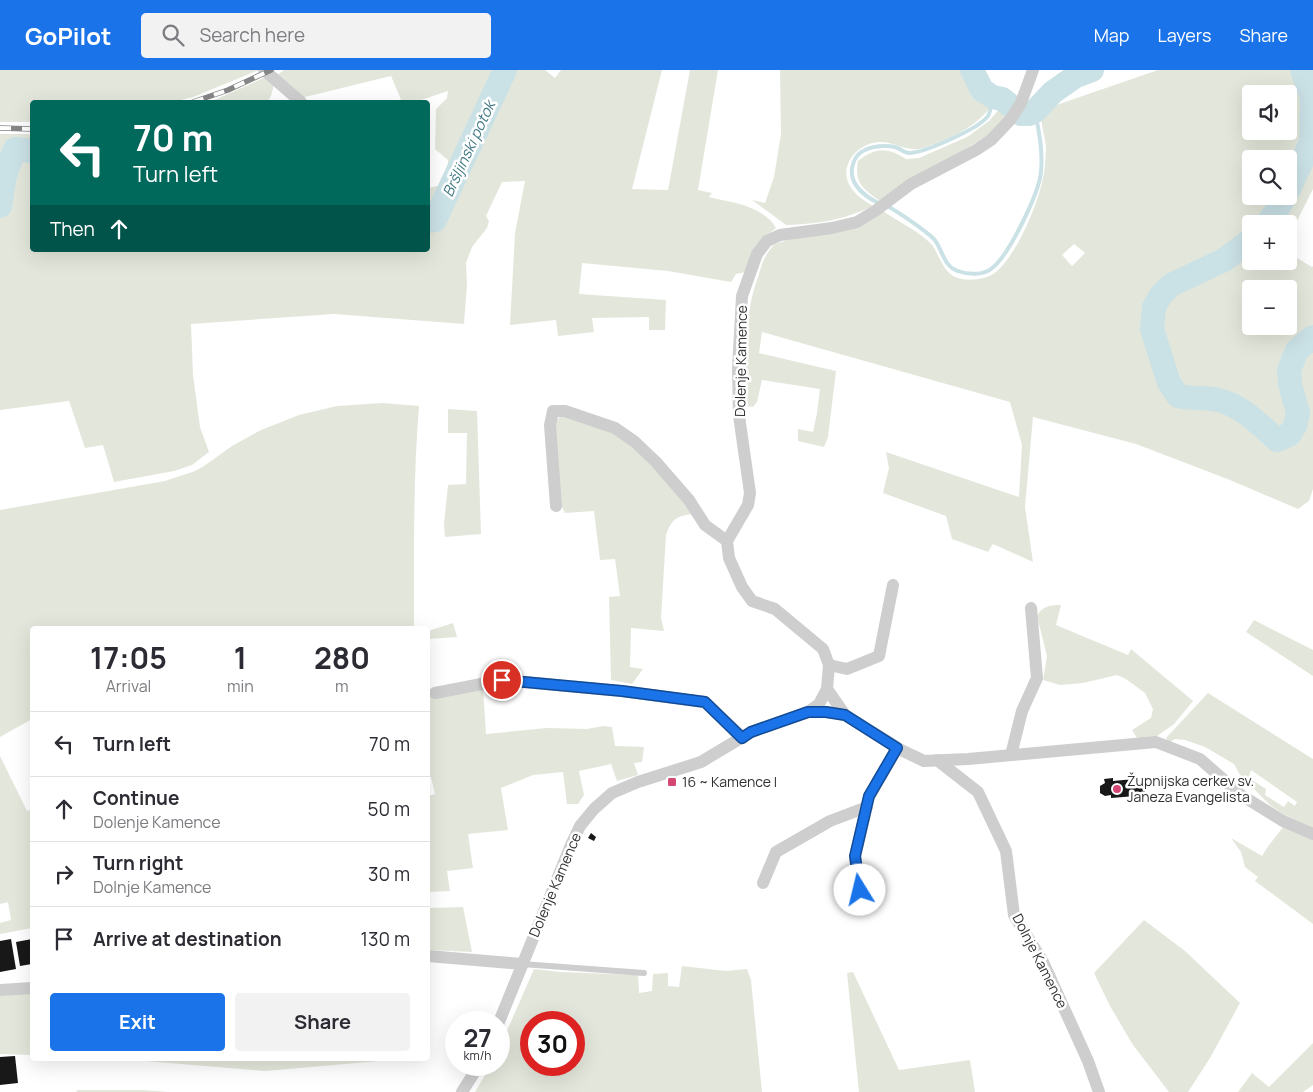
<!DOCTYPE html>
<html lang="en">
<head>
<meta charset="utf-8">
<style>
	:root { --surface:#fff; --page:#f2f2f3; --text:#2b2b33; --muted:#7c7c81; --line:#e1e1e2; --accent:#1a73e8 }
	body { margin:0; font-family:Manrope,sans-serif; background:var(--page); color:var(--text); height:100vh; display:flex; flex-direction:column; font-size:19px; white-space:nowrap }
	* { box-sizing:border-box; margin:0 }
	p { font-size:16px; color:var(--muted) }
	.icon { flex:none; width:28px; height:28px; fill:none; stroke:currentColor; stroke-width:2; stroke-linecap:round; stroke-linejoin:round }
	.map { position:relative; flex:1; overflow:hidden }
	.sheet { position:absolute; left:30px; top:556px; width:400px; height:435px; display:flex; flex-direction:column; background:var(--surface); border-radius:5px; box-shadow:0 5px 20px #0002 }
	.sheet>* { flex:none }
	.banner { position:absolute; left:30px; top:30px; width:400px; height:152px; border-radius:5px; box-shadow:0 5px 20px #0002; background:#00695c; color:#fff; overflow:hidden }
	.fabs { position:absolute; left:1242px; top:15px; display:grid; gap:10px }
	.fabs a { display:grid; place-items:center; width:55px; height:55px; border-radius:5px; background:var(--surface); box-shadow:0 5px 20px #0002; font-size:25px }
	.speed { position:absolute; left:445px; top:941px; display:flex; gap:10px; font-size:25px; font-weight:700; text-align:center }
	.speed>* { display:grid; place-content:center; width:65px; height:65px; border-radius:50%; background:var(--surface); box-shadow:0 5px 20px #0002; line-height:1 }
	.speed small { font-size:12px; font-weight:400 }
	.speed .limit { border:8px solid #d22; background:#fff; color:#111 }
	.pin { position:absolute; display:grid; place-items:center; width:42px; height:42px; color:#fff; margin:-21px; border:2px solid #fff; border-radius:50%; box-shadow:0 1px 5px #0007 }
	.me { position:absolute; width:55px; margin:-28px; rotate:351deg; stroke-linejoin:round; filter:drop-shadow(0 0 4px #0008) }
	.turn { display:flex; align-items:center; gap:18px; height:105px; padding:0 20px; font-size:22px }
	.turn .icon { width:65px; height:65px; stroke-width:2.5 }
	.turn b { display:block; font-size:35px; line-height:42px }
	.then { display:flex; align-items:center; height:48px; padding:0 20px; background:#0003; gap:10px; font-size:19px }
	.eta { display:flex; justify-content:space-evenly; align-items:center; height:85px; text-align:center }
	.eta b { font-size:30px; font-weight:700; line-height:35px }
	.primary-button { display:flex; gap:10px; margin-top:auto; padding:10px 20px }
	.primary-button a { flex:1; height:58px; border-radius:5px; background:var(--accent); color:#fff; font-size:20px; font-weight:700; line-height:58px; text-align:center }
	.primary-button a+a { background:var(--page); color:var(--text) }
	ul { padding:0; list-style:none }
	li { display:flex; align-items:center; gap:15px; height:65px; padding:0 20px; border-top:1px solid var(--line) }
	li div { flex:1 }
	li b { display:block; font-size:19px }
	li em { font-style:normal }
	header { display:flex; align-items:center; gap:30px; box-sizing:border-box; height:70px; padding:0 25px; background:var(--accent); color:#fff }
	header strong { font-size:24px }
	nav { display:flex; gap:28px; margin-inline-start:auto; font-size:18px }
	.search { width:350px; height:45px; background:var(--page); display:flex; align-items:center; gap:12px; box-sizing:border-box; padding:0 18px; border-radius:5px; color:var(--muted); font-size:19px }
	.map>svg:first-child { display:block }
</style>
</head>
<body>
<header>
<strong>GoPilot</strong>
<div class="search"><svg class="icon" aria-label="search" viewBox="0 0 24 24"><circle cx="10" cy="10" r="6"/><path d="M15 15l6 6"/></svg>Search here</div>
<nav><a>Map</a><a>Layers</a><a>Share</a></nav>
</header>
<div class="map">
<svg width="1313" height="1022" viewBox="0 0 1313 1022">
	<rect width="100%" height="100%" fill="#fff"/>
	<g fill="#e3e7db" fill-rule="evenodd">
		<path d="M0,0H259L193,27L172,32H32V52H0Z"/>
		<path d="M284,0H545L555,8L561,0H662L632,119L668,120L690,0H718L698,120L712,123L709,127C733,133 762,135 776,158L765,167L746,202L736,204L731,212L668,201L582,193L579,224L666,230L665,260H649V247L592,248L594,262L558,266L556,250L510,255L515,163L525,111L502,112L486,146L489,151L487,158L472,177L466,193L467,214L464,254L334,244L191,254L193,305L200,357L209,382L192,395L174,401L114,412L103,375L85,378L69,331L0,340V64H32V180H428V118L447,114L448,90L435,79L436,39L447,28L448,21L415,32H402L391,6L301,28L277,5Z"/>
		<path d="M780,0H962L973,25L987,33L989,39C973,59 947,70 923,78C903,84 889,65 867,75C850,82 839,102 852,119C857,126 865,131 873,136C843,150 819,154 786,155L752,130L765,133L774,107L781,64Z"/>
		<path d="M1158,0H1293C1313,14 1308,52 1302,74C1299,84 1293,93 1289,103V89H1251V126H1277L1259,154H1251V163C1240,171 1229,179 1217,186C1193,200 1155,212 1149,242C1146,257 1152,273 1155,287C1160,303 1164,322 1180,332C1192,338 1208,333 1221,337C1242,344 1260,362 1277,375C1281,374 1285,373 1288,371C1301,363 1304,337 1299,324C1296,315 1291,308 1294,298C1297,288 1305,281 1313,274V419L1309,431L1298,439L1230,410L1136,374L1033,347L1025,437L1033,492L993,474L988,482L952,469L946,446L883,423L889,398L886,382L1019,427L1022,375L1010,332L762,262L759,283L836,301L828,367L824,377L798,371V359L813,362L817,343L820,319L762,310L757,332L753,337L746,336C744,291 743,247 759,204C762,193 766,182 775,174L883,141C896,150 925,165 933,176C939,186 944,202 955,207C967,212 986,210 996,202C1019,182 1042,126 1045,96C1045,90 1046,83 1046,77C1045,65 1040,54 1042,43L1045,39ZM1251,24H1289V61H1251ZM1074,174L1085,183L1072,196L1062,185Z"/>
		<path d="M268,6L274,15L271,26L267,32H210Z"/>
		<path d="M1000,38L1012,43L998,59L880,131C863,119 854,113 858,91C875,77 888,77 906,89L919,88L967,67L989,51Z"/>
		<path d="M1313,77V119L1289,167V154H1274L1284,140Z"/>
		<path d="M1251,177V191H1289V183L1312,197L1313,196V261C1295,271 1279,289 1283,312C1284,315 1286,319 1288,322C1293,335 1293,344 1290,357L1278,363L1262,347L1230,328L1217,324H1196L1182,320L1173,312L1161,269L1159,253L1158,239L1174,217L1240,185ZM1251,219H1289V256H1251Z"/>
		<path d="M382,333L419,336C413,410 414,484 414,559H32V649L0,667V440L165,411L195,401L204,396L232,376L261,360L299,345L337,336Z"/>
		<path d="M448,339L477,341L481,464L445,467L444,454L448,415L466,414L467,363H448Z"/>
		<path d="M562,344L612,362L653,393L693,444C676,446 672,449 666,465L661,548L664,561L631,558L630,597L643,599L632,614L611,610L609,527L620,526L615,489L600,490L594,441L565,443L561,435L555,353Z"/>
		<path d="M1061,535L1056,555L1128,585L1131,579L1193,631L1174,654L1150,671L1137,668L1132,660L1151,648L1153,639L1145,623L1126,609L1117,605L1083,613L1060,615L1043,610L1047,586L1037,546C1042,536 1050,535 1061,535Z"/>
		<path d="M1254,550L1313,580V606L1246,562Z"/>
		<path d="M453,553L457,567L428,569V561Z"/>
		<path d="M428,609L431,627L483,619L486,664L547,658L587,659L603,656L612,657L615,676L644,677L642,692L634,693L638,705L617,711L611,694L579,701L584,725L578,734H567L563,702L533,705L501,718L508,760L468,764L473,798L447,801L450,821L428,822V726L435,724L431,707H428Z"/>
		<path d="M1208,623L1313,689V758L1283,744L1270,735L1240,705L1234,694L1205,677L1185,670L1175,669L1169,673L1166,668ZM1251,700L1297,732L1295,736L1288,731L1284,737L1265,725L1266,719L1249,708Z"/>
		<path d="M0,686L27,741L32,739V858L0,864V853L11,850L8,832L0,834Z"/>
		<path d="M1283,757L1300,763L1313,770V854L1255,811L1258,807L1245,797L1241,782L1231,768L1262,786C1269,774 1275,768 1283,757Z"/>
		<path d="M463,837L472,882L428,880V838Z"/>
		<path d="M1144,850L1185,881L1240,933L1210,988L1188,1022H1169L1133,975L1110,936L1094,903Z"/>
		<path d="M682,896L726,901L747,899L751,910L762,1022H475L491,995H499V979L534,899L560,902L638,905L639,923L652,921L653,904L668,903V916L679,917ZM531,952H574V995H531Z"/>
		<path d="M853,902L899,1000L970,990L975,1022H859L847,903Z"/>
		<path d="M0,923H32V985L0,984Z"/>
		<path d="M1313,973V1015L1303,1022H1238L1252,1003L1269,1017Z"/>
		<path d="M122,989H402L265,1001Z"/>
		<path d="M76,1020H143L170,1022H77Z"/>
	</g>
	<g fill="none" stroke-linecap="round" stroke-linejoin="round">
		<g stroke="#cae1e6" stroke-width="4">
			<path d="M880,134C864,126 847,113 853,94C855,87 858,83 865,80C873,76 886,75 895,77C900,78 904,83 909,83C924,83 980,58 988,46C991,41 992,32 993,27"/>
			<path d="M887,136C897,141 926,161 934,169C943,180 943,196 958,201C968,205 983,205 991,199C1009,186 1039,123 1041,102C1043,81 1039,62 1035,41"/>
		</g>
		<g stroke="#cae1e6" stroke-width="24">
			<path d="M972,0L982,20L993,27L1002,29L1021,44H1029L1035,41L1053,22L1076,6L1092,0"/>
			<path d="M1289,119L1311,72L1312,28L1302,0"/>
			<path d="M0,136L5,105L15,79L32,81"/>
			<path d="M428,151L435,150L505,0"/>
			<path d="M1267,154L1278,139L1285,126"/>
			<path d="M1251,170L1224,190L1171,215L1161,225L1154,237L1152,259L1169,313L1178,326C1191,329 1205,327 1218,330C1241,335 1260,355 1277,370L1290,364L1295,356L1298,343L1290,314L1289,300L1297,280L1313,267"/>
		</g>
	</g>
	<g fill="#181818">
		<path d="M1113,708V711L1134,709L1135,713L1144,712L1145,722L1135,723L1136,726L1111,728V725L1105,726L1100,723V716L1105,713L1104,709Z"/>
		<path d="M591,763L596,767L594,771L588,768Z"/>
		<path d="M11,869L16,899L0,902V871Z"/>
		<path d="M32,869V894L20,896L16,872Z"/>
		<path d="M15,986L18,1013L0,1015V987Z"/>
	</g>
	<g fill="none" stroke-linecap="round" stroke-linejoin="round">
		<path stroke="#cecece" stroke-width="6" d="M522,894L644,903"/>
		<g stroke="#cecece" stroke-width="12">
			<path d="M264,0L301,32"/>
			<path d="M556,436L550,355L553,341H565L615,358L635,372L656,392L689,430L705,455L727,471"/>
			<path d="M829,595L847,599L879,586L893,515"/>
			<path d="M827,619L845,645"/>
			<path d="M435,623L502,610L621,621L705,632L743,668"/>
			<path d="M808,642H826L845,645L903,681L924,691L968,689L1156,672L1200,689L1241,725L1283,751L1313,764"/>
			<path d="M1011,685L1022,641L1037,608L1031,538"/>
			<path d="M937,690L978,722L1006,781L1014,845L1043,892L1088,991L1099,1022"/>
			<path d="M763,813L776,782L830,751L867,737"/>
			<path d="M863,837L855,787L869,727L897,678"/>
			<path d="M428,886L522,894"/>
			<path d="M0,920L32,918"/>
			<path d="M499,952L571,775L580,756L594,739L612,723L638,712L701,692L751,662L808,642L819,634L827,619L829,595L823,579L775,539L752,531L742,517L729,488L727,471L748,435L750,423L739,346L738,299L742,226L757,184L767,171L780,165L832,158L857,152L875,141L911,114L976,80L991,70L1010,50L1021,33L1033,0"/>
			<path d="M462,1022L479,995"/>
		</g>
		<defs>
			<g id="rail">
				<path d="M193,32L228,20L271,0"/>
				<path d="M0,58L32,59"/>
			</g>
		</defs>
		<use href="#rail" stroke="#868686" stroke-width="5.5"/>
		<use href="#rail" stroke="#fff" stroke-width="4" stroke-dasharray="11" stroke-linecap="butt"/>
	</g>
	<g fill="none" stroke-linecap="round" stroke-linejoin="round">
		<defs>
			<path id="route" d="M502,610L622,621L705,632L742,668L751,662L808,642H826L845,645L897,678L869,726L855,786L860,820"/>
		</defs>
		<use href="#route" stroke="#114b97" stroke-width="12"/>
		<use href="#route" stroke="#1a73e8" stroke-width="9"/>
	</g>
	<g fill="#d44772" stroke="#fff" stroke-width="2">
		<rect x="667" y="707" width="10" height="10" rx="2.5"/>
		<circle cx="1117" cy="719" r="5"/>
	</g>
	<g text-anchor="middle" stroke-width="5" stroke-linejoin="round" paint-order="stroke">
		<g font-size="14" fill="#313131" stroke="#fff">
			<text transform="translate(741 291) rotate(-89)" y="5">Dolenje Kamence</text>
			<text transform="translate(555 815) rotate(-67)" y="5">Dolenje Kamence</text>
			<text transform="translate(1040 891) rotate(63)" y="5">Dolnje Kamence</text>
		</g>
		<g font-size="14" fill="#313131" stroke="#fff" text-anchor="start">
			<text x="1127" y="716">Župnijska cerkev sv.<tspan x="1127" dy="16">Janeza Evangelista</tspan></text>
			<text x="682" y="717">16 ~ Kamence I</text>
		</g>
		<g font-size="15" font-style="italic" fill="#437a85" stroke="#fff">
			<text transform="translate(469 79) rotate(-65)" y="5">Bršljinski potok</text>
		</g>
	</g>
</svg>
<div class="fabs">
<a><svg class="icon" aria-label="sound" viewBox="0 0 24 24"><path d="M4 9h4l5-4v14l-5-4H4zM17 9q2 3 0 6"/></svg></a>
<a><svg class="icon" aria-label="search" viewBox="0 0 24 24"><circle cx="10" cy="10" r="6"/><path d="M15 15l6 6"/></svg></a>
<a>+</a>
<a>−</a>
</div>
<div class="speed"><div>27<small>km/h</small></div><div class="limit">30</div></div>
<div class="pin" style="left:502px;top:610px;background:#d93025"><svg class="icon" aria-label="arrive" viewBox="0 0 24 24"><path d="M6 21V4h12l-3 4 3 4H6"/></svg></div>
<svg class="me" style="left:860px;top:820px" viewBox="-20 -20 40 40"><circle r="19" fill="#fff"/><path d="M0-13L10 11 0 6-10 11z" fill="#1a73e8"/></svg>
<div class="banner">
<div class="turn"><svg class="icon" aria-label="left" viewBox="0 0 24 24"><path d="M17 20v-9H6M10 6l-5 5 5 5"/></svg><div><b>70 m</b>Turn left</div></div>
<div class="then">Then<svg class="icon" aria-label="ahead" viewBox="0 0 24 24"><path d="M12 20V5M6 11l6-6 6 6"/></svg></div>
</div>
<section class="sheet">
<div class="eta">
<div><b>17:05</b><p>Arrival</p></div>
<div><b>1</b><p>min</p></div>
<div><b>280</b><p>m</p></div>
</div>
<ul>
<li><svg class="icon" aria-label="left" viewBox="0 0 24 24"><path d="M17 20v-9H6M10 6l-5 5 5 5"/></svg><div><b>Turn left</b></div><em>70 m</em></li>
<li><svg class="icon" aria-label="ahead" viewBox="0 0 24 24"><path d="M12 20V5M6 11l6-6 6 6"/></svg><div><b>Continue</b><p>Dolenje Kamence</p></div><em>50 m</em></li>
<li><svg class="icon" aria-label="right" viewBox="0 0 24 24"><path d="M7 20v-9h11M14 6l5 5-5 5"/></svg><div><b>Turn right</b><p>Dolnje Kamence</p></div><em>30 m</em></li>
<li><svg class="icon" aria-label="arrive" viewBox="0 0 24 24"><path d="M6 21V4h12l-3 4 3 4H6"/></svg><div><b>Arrive at destination</b></div><em>130 m</em></li>
</ul>
<div class="primary-button"><a>Exit</a><a>Share</a></div>
</section>
</div>
</body>
</html>
